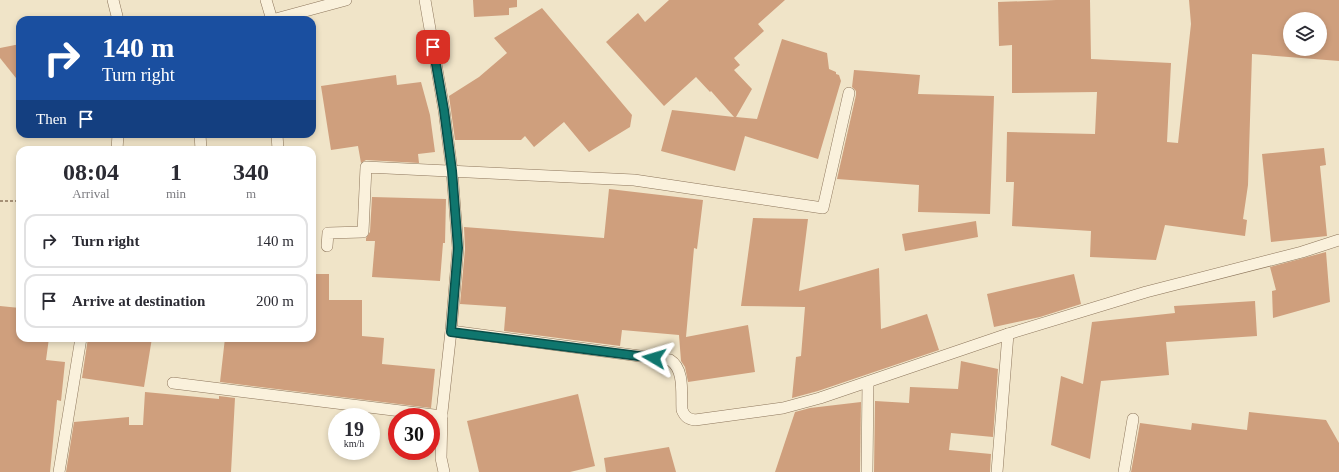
<!DOCTYPE html>
<html lang="en">
<head>
<meta charset="utf-8">
<style>
	:root { --surface:#fff; --page:#f2f2f3; --text:#2b2b33; --muted:#7c7c81; --line:#e1e1e2 }
	body { margin:0; font-family:Georgia,serif; background:var(--page); color:var(--text); height:100vh; display:flex; flex-direction:column; font-size:15px; white-space:nowrap }
	* { box-sizing:border-box; margin:0 }
	p { font-size:13px; color:var(--muted) }
	.icon { flex:none; width:22px; height:22px; fill:none; stroke:currentColor; stroke-width:2; stroke-linecap:round; stroke-linejoin:round }
	.map { position:relative; flex:1; overflow:hidden }
	.details { position:absolute; left:16px; top:146px; width:300px; height:196px; display:flex; flex-direction:column; background:var(--surface); border-radius:12px; box-shadow:0 2px 6px #0003 }
	.details>* { flex:none }
	.hud { position:absolute; left:16px; top:16px; width:300px; height:122px; border-radius:12px; box-shadow:0 2px 6px #0003; background:#1a4fa0; color:#fff; overflow:hidden }
	.buttons { position:absolute; left:1283px; top:12px; display:grid; gap:8px }
	.buttons a { display:grid; place-items:center; width:44px; height:44px; border-radius:50%; background:var(--surface); box-shadow:0 2px 6px #0003; font-size:20px }
	.speed { position:absolute; left:328px; top:408px; display:flex; gap:8px; font-size:20px; font-weight:700; text-align:center }
	.speed>* { display:grid; place-content:center; width:52px; height:52px; border-radius:50%; background:var(--surface); box-shadow:0 2px 6px #0003; line-height:1 }
	.speed small { font-size:10px; font-weight:400 }
	.speed .limit { border:6px solid #d22; background:#fff; color:#111 }
	.pin { position:absolute; display:grid; place-items:center; width:34px; height:34px; color:#fff; margin:-17px; border-radius:8px; box-shadow:0 2px 6px #0006 }
	.me { position:absolute; width:44px; margin:-22px; rotate:277deg; stroke-linejoin:round; filter:drop-shadow(0 0 3px #0008) }
	.turn { display:flex; align-items:center; gap:14px; height:84px; padding:0 20px; font-size:18px }
	.turn .icon { width:52px; height:52px; stroke-width:2.5 }
	.turn b { display:block; font-size:28px; line-height:34px }
	.then { display:flex; align-items:center; height:38px; padding:0 20px; background:#0003; gap:8px; font-size:15px }
	.eta { display:flex; justify-content:space-evenly; align-items:center; height:68px; text-align:center }
	.eta b { font-size:24px; font-weight:600; line-height:28px }
	ul { padding:0; list-style:none }
	li { display:flex; align-items:center; gap:12px; height:54px; margin:0 8px 6px; padding:0 12px; border:2px solid var(--line); border-radius:12px }
	li div { flex:1 }
	li b { display:block; font-size:15px }
	li em { font-style:normal }
	.map>svg:first-child { display:block }
</style>
</head>
<body>
<div class="map">
<svg width="1339" height="472" viewBox="0 0 1339 472">
	<rect width="100%" height="100%" fill="#f0e4c8"/>
	<g fill="#cf9f7d" fill-rule="evenodd">
		<path d="M473,0H517V7L509,8V15L474,17Z"/>
		<path d="M669,0H785L758,24L764,31L734,58L740,65L734,70L752,89L736,117L757,119L782,39L827,53L829,69L836,72V74L839,75L841,81L818,159L745,136L735,171L661,151L672,110L734,117L711,91L710,92L696,77L664,106L606,42L638,13L645,22Z"/>
		<path d="M1056,0H1090L1091,59L1171,63L1167,142L1178,143L1191,24L1189,0H1339V61L1252,54L1248,185L1243,219L1247,220L1245,236L1165,225L1156,260L1090,257L1091,231L1012,226L1014,182H1006L1007,132L1095,134L1097,92L1012,93V45L999,46L998,2ZM1290,19H1320V49H1290Z"/>
		<path d="M542,8L632,115L630,127L589,152L564,122L534,147L525,136L521,140H455L449,96L479,77L507,53L494,38Z"/>
		<path d="M20,44V83L0,58V48Z"/>
		<path d="M854,70L920,75L918,94L994,96L990,214L918,212L919,185L837,179L856,95V91L852,87Z"/>
		<path d="M396,75L397,85L421,82L430,115L435,152L418,154L419,163L366,160L361,163L358,146L331,150L321,86Z"/>
		<path d="M1324,148L1326,165L1320,166L1327,236L1271,242L1262,154Z"/>
		<path d="M609,189L703,200L697,249L694,248L686,337L748,325L755,372L688,382L685,367L681,361L679,335L622,330L620,346L504,331L506,307L460,304L465,249L464,227L604,238Z"/>
		<path d="M372,197L446,199L445,243H443L440,281L372,277L375,241H366V238L370,232Z"/>
		<path d="M753,218L808,219L799,291L879,268L881,329L927,314L939,350L818,391L792,398L796,357L801,356L805,307L741,306Z"/>
		<path d="M976,221L978,237L905,251L902,234Z"/>
		<path d="M1326,252L1330,302L1273,318L1272,291L1276,290L1270,267Z"/>
		<path d="M312,274H329V300H362V336L384,338L382,364L435,369L431,408L220,382L225,338H312Z"/>
		<path d="M1074,274L1081,304L1040,317L994,327L987,294Z"/>
		<path d="M1255,301L1257,336L1166,342L1169,375L1101,381L1090,459L1051,445L1061,376L1083,384L1092,322L1175,313L1174,306Z"/>
		<path d="M0,306L20,308V338H49L46,360L65,362L61,401L57,400L50,472H0Z"/>
		<path d="M88,338H152L144,387L82,378Z"/>
		<path d="M961,361L998,369L993,437L951,433L949,450L991,454L990,472H874L875,401L909,403L910,387L958,389Z"/>
		<path d="M145,392L219,399V396L235,398L231,472H66L74,422L129,417V425H143Z"/>
		<path d="M578,394L595,466L570,472H479L467,421Z"/>
		<path d="M861,402L860,472H775L795,412L810,408Z"/>
		<path d="M1249,412L1326,420L1339,443V472H1131L1140,423L1191,430L1192,423L1247,430Z"/>
		<path d="M669,447L676,472H606L604,458Z"/>
	</g>
	<g fill="none" stroke-linecap="round" stroke-linejoin="round">
		<defs>
			<g id="street">
				<path d="M113,0L118,20"/>
				<path d="M266,0L272,20"/>
				<path d="M425,0L444,110L452,171L458,248L451,331L442,412L441,458L444,472"/>
				<path d="M272,20L346,0"/>
				<path d="M200,134L201,150"/>
				<path d="M277,134L278,150"/>
				<path d="M117,150L118,134"/>
				<path d="M327,246L328,233L363,232L366,167L634,180L823,208L849,93"/>
				<path d="M451,331L670,360C685,369 681,395 682,410C685,417 688,419 695,420L783,408L820,398L1008,334L1146,292L1302,252L1339,240"/>
				<path d="M173,383L442,416"/>
				<path d="M59,472L81,338"/>
				<path d="M867,472L868,382"/>
				<path d="M997,472L1008,334"/>
				<path d="M1124,472L1133,419"/>
			</g>
		</defs>
		<use href="#street" stroke="#8d765c" stroke-width="12"/>
		<path stroke="#8d765c" stroke-width="1.5" stroke-dasharray="3 2" stroke-linecap="butt" d="M0,201H20"/>
		<use href="#street" stroke="#faf1dc" stroke-width="11"/>
	</g>
	<g fill="none" stroke-linecap="round" stroke-linejoin="round">
		<defs>
			<path id="route" d="M433,47L444,110L452,171L458,248L451,332L654,358"/>
		</defs>
		<use href="#route" stroke="#0a4d48" stroke-width="10"/>
		<use href="#route" stroke="#0f766e" stroke-width="7"/>
	</g>
</svg>
<div class="buttons">
<a><svg class="icon" aria-label="layers" viewBox="0 0 24 24"><path d="M12 4l9 5-9 5-9-5zM3 14l9 5 9-5"/></svg></a>
</div>
<div class="speed"><div>19<small>km/h</small></div><div class="limit">30</div></div>
<div class="pin" style="left:433px;top:47px;background:#d93025"><svg class="icon" aria-label="arrive" viewBox="0 0 24 24"><path d="M6 21V4h12l-3 4 3 4H6"/></svg></div>
<svg class="me" style="left:654px;top:358px" viewBox="-20 -20 40 40"><path d="M0-17L14 15 0 8-14 15z" fill="#0f766e" stroke="#fff" stroke-width="4"/></svg>
<div class="hud">
<div class="turn"><svg class="icon" aria-label="right" viewBox="0 0 24 24"><path d="M7 20v-9h11M14 6l5 5-5 5"/></svg><div><b>140 m</b>Turn right</div></div>
<div class="then">Then<svg class="icon" aria-label="arrive" viewBox="0 0 24 24"><path d="M6 21V4h12l-3 4 3 4H6"/></svg></div>
</div>
<section class="details">
<div class="eta">
<div><b>08:04</b><p>Arrival</p></div>
<div><b>1</b><p>min</p></div>
<div><b>340</b><p>m</p></div>
</div>
<ul>
<li><svg class="icon" aria-label="right" viewBox="0 0 24 24"><path d="M7 20v-9h11M14 6l5 5-5 5"/></svg><div><b>Turn right</b></div><em>140 m</em></li>
<li><svg class="icon" aria-label="arrive" viewBox="0 0 24 24"><path d="M6 21V4h12l-3 4 3 4H6"/></svg><div><b>Arrive at destination</b></div><em>200 m</em></li>
</ul>
</section>
</div>
</body>
</html>
